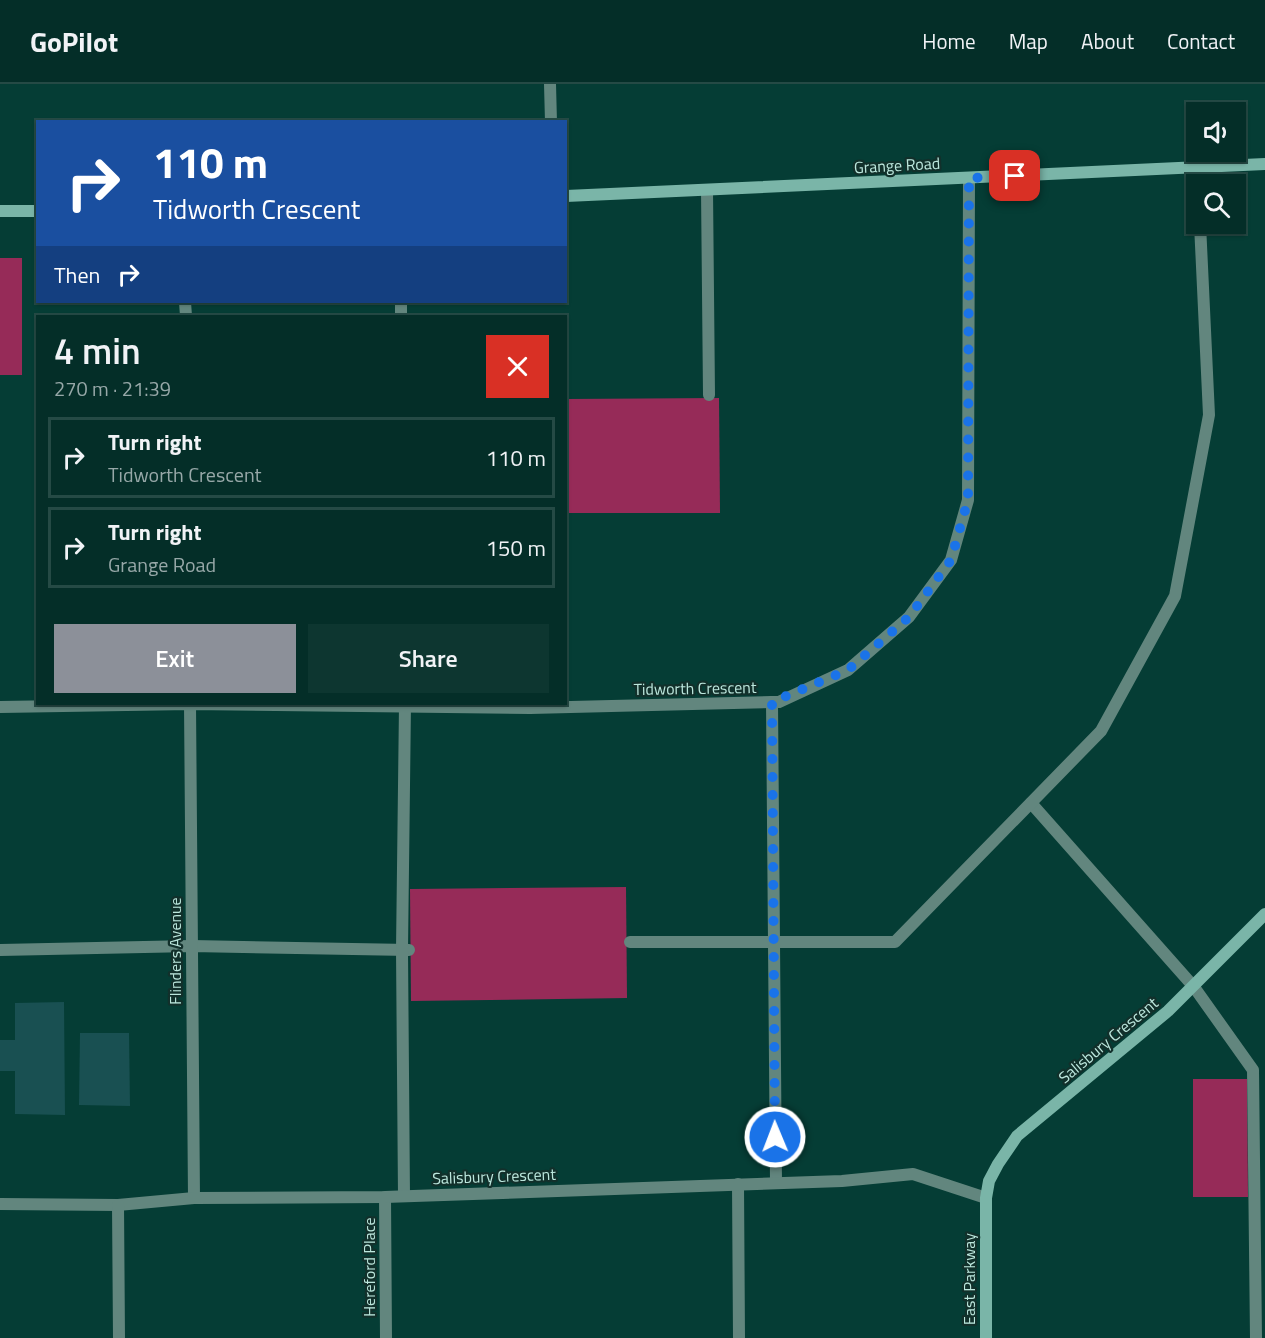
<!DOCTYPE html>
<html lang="en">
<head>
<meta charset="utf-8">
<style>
	:root { --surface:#042e28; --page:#0d3630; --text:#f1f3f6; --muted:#97a8a8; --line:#254a45; --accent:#8c9099 }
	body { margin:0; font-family:"Titillium Web",sans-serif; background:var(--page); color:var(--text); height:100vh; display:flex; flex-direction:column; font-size:22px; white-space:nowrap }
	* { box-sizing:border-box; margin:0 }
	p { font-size:20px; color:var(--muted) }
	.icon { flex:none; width:33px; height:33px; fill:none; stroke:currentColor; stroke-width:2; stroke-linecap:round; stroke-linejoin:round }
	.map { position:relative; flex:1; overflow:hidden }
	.panel { position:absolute; left:36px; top:231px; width:531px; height:390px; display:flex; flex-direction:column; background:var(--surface); border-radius:0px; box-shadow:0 2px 4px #0004,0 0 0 2px var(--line) }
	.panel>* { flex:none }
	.hud { position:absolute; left:36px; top:36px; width:531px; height:183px; border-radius:0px; box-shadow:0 2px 4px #0004,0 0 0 2px var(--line); background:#1a4fa0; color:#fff; overflow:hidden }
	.fabs { position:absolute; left:1186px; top:18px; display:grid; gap:12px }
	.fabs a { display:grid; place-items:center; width:60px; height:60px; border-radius:0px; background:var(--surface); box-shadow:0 2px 4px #0004,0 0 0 2px var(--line); font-size:30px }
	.pin { position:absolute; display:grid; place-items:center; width:51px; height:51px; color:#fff; margin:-26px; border-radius:12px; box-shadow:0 3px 9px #0006 }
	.me { position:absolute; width:66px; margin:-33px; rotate:359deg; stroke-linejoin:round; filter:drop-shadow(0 0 4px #0008) }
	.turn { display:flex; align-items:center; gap:21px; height:126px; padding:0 18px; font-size:27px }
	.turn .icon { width:78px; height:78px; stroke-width:2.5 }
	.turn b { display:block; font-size:42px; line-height:51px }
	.then { display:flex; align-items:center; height:57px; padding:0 18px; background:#0003; gap:12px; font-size:22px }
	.round { display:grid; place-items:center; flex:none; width:63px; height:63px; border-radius:0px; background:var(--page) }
	.overview { display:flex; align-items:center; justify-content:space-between; height:102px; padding:0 18px }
	h1 { font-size:36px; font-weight:600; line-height:45px }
	.action { display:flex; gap:12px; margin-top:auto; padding:12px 18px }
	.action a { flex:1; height:69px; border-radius:0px; background:var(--accent); color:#fff; font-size:24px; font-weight:600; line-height:69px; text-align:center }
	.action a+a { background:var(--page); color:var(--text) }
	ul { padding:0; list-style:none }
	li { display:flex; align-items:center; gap:18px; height:81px; margin:0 12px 9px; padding:0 6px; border:3px solid var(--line); border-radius:0px }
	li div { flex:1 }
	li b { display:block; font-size:22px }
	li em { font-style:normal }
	header { display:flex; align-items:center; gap:36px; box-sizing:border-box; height:84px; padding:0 30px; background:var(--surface); border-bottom:2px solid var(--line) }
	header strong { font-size:28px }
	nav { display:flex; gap:33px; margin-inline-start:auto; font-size:21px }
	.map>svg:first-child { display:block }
</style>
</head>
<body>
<header>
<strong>GoPilot</strong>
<nav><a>Home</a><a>Map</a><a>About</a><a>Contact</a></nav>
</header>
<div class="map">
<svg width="1265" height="1254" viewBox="0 0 1265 1254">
	<rect width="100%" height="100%" fill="#053d35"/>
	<g fill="#962b58">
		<rect x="0" y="174" width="22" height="117"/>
		<path d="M719,314L720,429H566V315Z"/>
		<path d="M626,803L627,914L411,917L410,805Z"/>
		<path d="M1193,995H1247L1248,1113H1193Z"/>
	</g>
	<g fill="#195052">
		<path d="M64,918L65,1031L15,1030V987H0V956H15V919Z"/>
		<path d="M80,949H129L130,1022L79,1021Z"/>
	</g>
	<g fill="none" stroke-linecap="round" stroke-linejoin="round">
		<g stroke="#62867e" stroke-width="12">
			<path d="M1198,84V100"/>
			<path d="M707,106L709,311"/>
			<path d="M401,218V232"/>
			<path d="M1031,719L1194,903L1253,986L1256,1254"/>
			<path d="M630,858H895L1101,647L1175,512L1209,331L1200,140"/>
			<path d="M0,866L192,862L409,866"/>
			<path d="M738,1100L739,1254"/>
			<path d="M404,1112L402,866L405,620"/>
		</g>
		<g stroke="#62867e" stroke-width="12">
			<path d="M550,0L551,38"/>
			<path d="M185,218L186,232"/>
			<path d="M772,618L776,1099"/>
			<path d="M190,620L194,1114"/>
			<path d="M0,623L190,620L530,624L772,618H779L848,586L909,533L951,476L968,416L969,94"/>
			<path d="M385,1113L386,1254"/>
			<path d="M0,1120L118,1121L194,1114L385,1113L842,1097L913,1090L986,1114"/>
			<path d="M118,1121L119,1254"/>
		</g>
		<g stroke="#7ab5a8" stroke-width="12">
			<path d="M566,112L1265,80"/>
			<path d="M0,127H38"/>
			<path d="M986,1254V1114L989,1097L998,1080L1017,1052L1168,927L1265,830"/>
		</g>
	</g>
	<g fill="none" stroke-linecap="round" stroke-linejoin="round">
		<path stroke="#1a73e8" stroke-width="10" stroke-dasharray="0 18" d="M775,1053L772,618L848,586L909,533L951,476L968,416L969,94L1015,92"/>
	</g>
	<g text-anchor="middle" stroke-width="4.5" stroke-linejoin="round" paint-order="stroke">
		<g font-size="16" fill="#bce7dd" stroke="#12302b">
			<text transform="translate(897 81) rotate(-3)" y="6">Grange Road</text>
			<text transform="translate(695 604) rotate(-1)" y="6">Tidworth Crescent</text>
			<text transform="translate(175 867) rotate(-90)" y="6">Flinders Avenue</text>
			<text transform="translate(1108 956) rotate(-40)" y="6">Salisbury Crescent</text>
			<text transform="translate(494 1092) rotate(-2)" y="6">Salisbury Crescent</text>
			<text transform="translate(369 1183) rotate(-90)" y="6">Hereford Place</text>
			<text transform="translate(969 1195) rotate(-90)" y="6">East Parkway</text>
		</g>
	</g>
</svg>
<div class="fabs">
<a><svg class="icon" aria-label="sound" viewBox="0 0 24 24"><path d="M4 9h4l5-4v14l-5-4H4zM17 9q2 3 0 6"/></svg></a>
<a><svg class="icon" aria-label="search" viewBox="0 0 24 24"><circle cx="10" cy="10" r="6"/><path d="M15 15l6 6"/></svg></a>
</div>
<div class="pin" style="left:1015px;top:92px;background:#d93025"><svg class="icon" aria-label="arrive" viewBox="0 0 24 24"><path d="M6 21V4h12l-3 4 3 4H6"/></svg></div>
<svg class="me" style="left:775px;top:1053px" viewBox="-20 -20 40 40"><circle r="17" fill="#1a73e8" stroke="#fff" stroke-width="3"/><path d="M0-11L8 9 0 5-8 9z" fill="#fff"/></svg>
<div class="hud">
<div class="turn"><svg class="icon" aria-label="right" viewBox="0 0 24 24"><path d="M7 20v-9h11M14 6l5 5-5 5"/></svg><div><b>110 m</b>Tidworth Crescent</div></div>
<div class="then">Then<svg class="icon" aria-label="right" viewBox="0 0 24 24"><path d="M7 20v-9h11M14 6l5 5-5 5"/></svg></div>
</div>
<section class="panel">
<div class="overview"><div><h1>4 min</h1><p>270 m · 21:39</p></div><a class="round" style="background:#d93025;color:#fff"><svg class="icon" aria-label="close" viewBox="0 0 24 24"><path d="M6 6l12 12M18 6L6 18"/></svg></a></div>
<ul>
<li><svg class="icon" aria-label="right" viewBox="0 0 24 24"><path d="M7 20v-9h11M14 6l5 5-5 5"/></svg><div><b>Turn right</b><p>Tidworth Crescent</p></div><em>110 m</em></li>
<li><svg class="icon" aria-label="right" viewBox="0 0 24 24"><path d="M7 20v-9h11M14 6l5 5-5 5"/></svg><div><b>Turn right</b><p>Grange Road</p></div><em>150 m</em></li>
</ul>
<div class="action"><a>Exit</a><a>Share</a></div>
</section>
</div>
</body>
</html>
